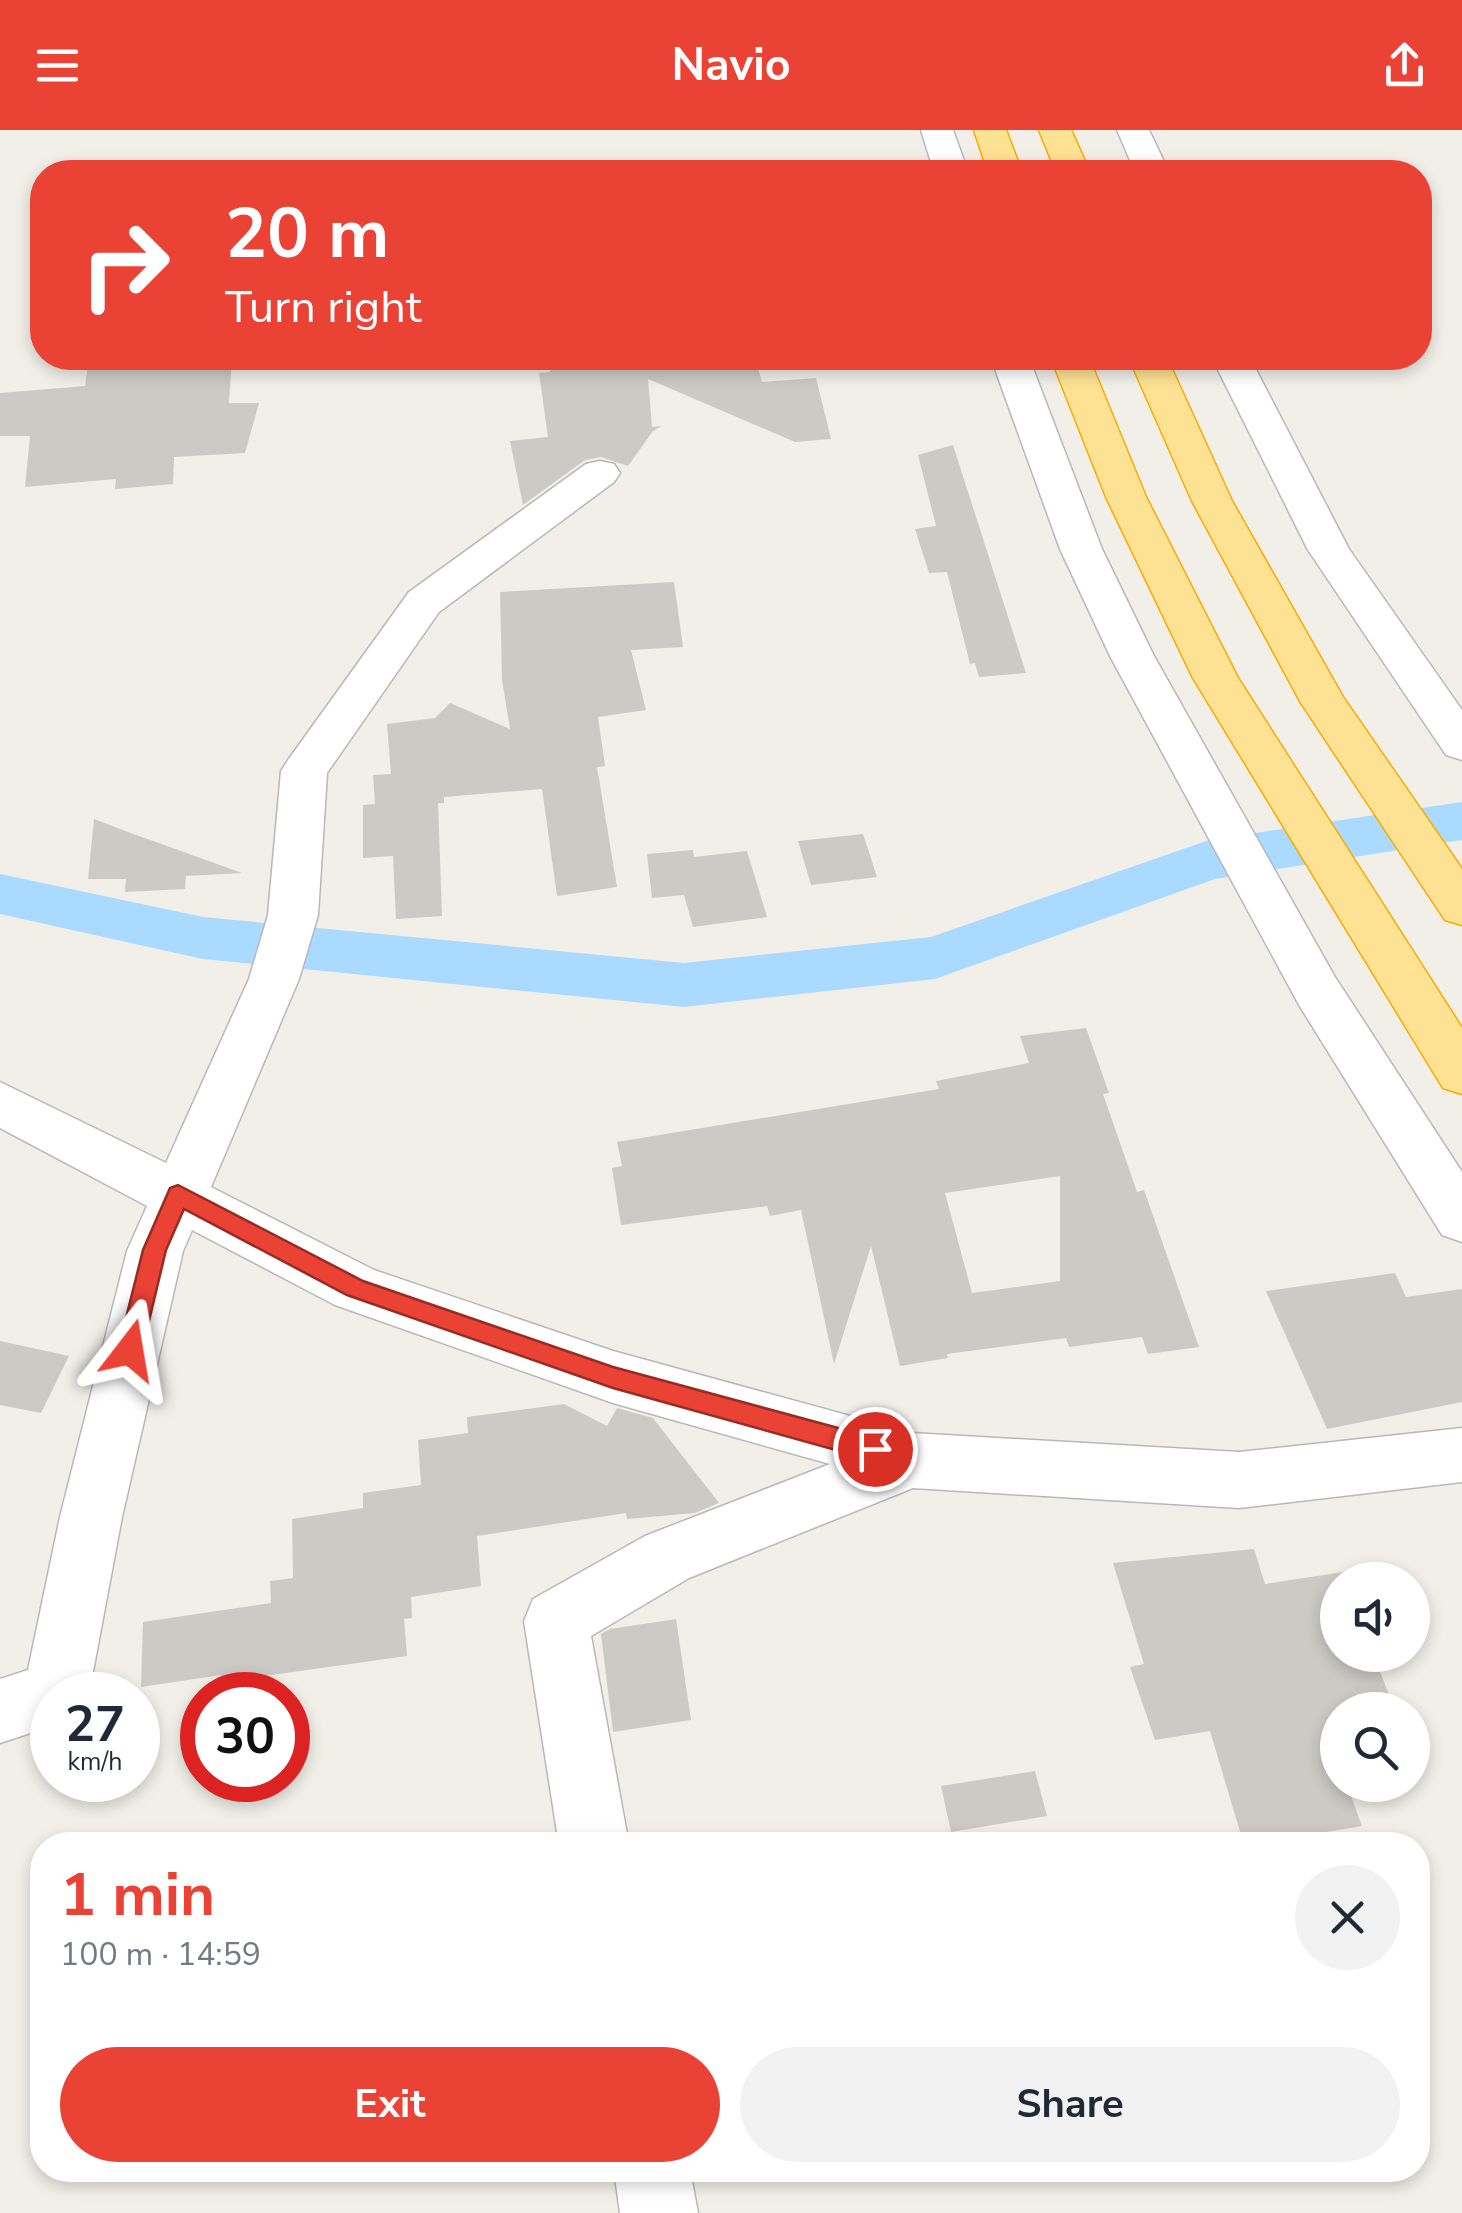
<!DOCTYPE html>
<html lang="en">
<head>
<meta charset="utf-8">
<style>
	:root { --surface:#fff; --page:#f2f2f3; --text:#1f2937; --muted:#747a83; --accent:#ea4335 }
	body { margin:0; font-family:"Nunito Sans",sans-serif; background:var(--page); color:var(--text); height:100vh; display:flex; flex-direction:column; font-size:38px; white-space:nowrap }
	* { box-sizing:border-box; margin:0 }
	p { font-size:32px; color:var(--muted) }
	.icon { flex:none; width:55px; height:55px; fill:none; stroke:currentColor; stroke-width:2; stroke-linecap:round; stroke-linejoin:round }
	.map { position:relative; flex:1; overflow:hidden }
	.details { position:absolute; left:30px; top:1702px; width:1400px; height:350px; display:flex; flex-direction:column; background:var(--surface); border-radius:40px; box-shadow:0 5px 15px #0003 }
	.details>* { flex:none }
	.guide { position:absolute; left:30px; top:30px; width:1402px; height:210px; border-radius:40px; box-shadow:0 5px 15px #0003; background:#ea4335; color:#fff; overflow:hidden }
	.controls { position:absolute; left:1320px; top:1432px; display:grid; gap:20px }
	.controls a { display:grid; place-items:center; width:110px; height:110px; border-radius:50%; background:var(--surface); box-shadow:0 5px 15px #0003; font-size:50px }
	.speed { position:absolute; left:30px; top:1542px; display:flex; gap:20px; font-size:50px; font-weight:700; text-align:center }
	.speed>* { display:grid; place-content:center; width:130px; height:130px; border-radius:50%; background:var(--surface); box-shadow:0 5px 15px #0003; line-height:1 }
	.speed small { font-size:25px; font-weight:400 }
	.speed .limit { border:15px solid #d22; background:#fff; color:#111 }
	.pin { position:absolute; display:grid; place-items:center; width:85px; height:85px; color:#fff; margin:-42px; border:5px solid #fff; border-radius:50%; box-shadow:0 2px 10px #0007 }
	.me { position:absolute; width:110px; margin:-55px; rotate:14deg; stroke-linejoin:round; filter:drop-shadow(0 0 8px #0008) }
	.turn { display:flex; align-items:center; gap:35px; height:210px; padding:0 30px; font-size:45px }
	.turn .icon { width:130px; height:130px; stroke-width:2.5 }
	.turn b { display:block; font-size:70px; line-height:85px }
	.round { display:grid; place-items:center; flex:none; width:105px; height:105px; border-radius:52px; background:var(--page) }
	.headline { display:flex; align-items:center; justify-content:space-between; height:170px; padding:0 30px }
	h1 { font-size:60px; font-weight:700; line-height:75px; color:var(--accent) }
	.action { display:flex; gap:20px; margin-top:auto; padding:20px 30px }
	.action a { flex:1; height:115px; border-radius:60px; background:var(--accent); color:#fff; font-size:40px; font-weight:700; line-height:115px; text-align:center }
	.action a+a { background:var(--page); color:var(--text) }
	header { display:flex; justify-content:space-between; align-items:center; height:130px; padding:0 30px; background:var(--accent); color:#fff; font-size:45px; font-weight:700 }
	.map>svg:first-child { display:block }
</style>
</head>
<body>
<header><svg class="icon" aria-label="menu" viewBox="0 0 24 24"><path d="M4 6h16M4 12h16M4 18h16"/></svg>Navio<svg class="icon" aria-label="share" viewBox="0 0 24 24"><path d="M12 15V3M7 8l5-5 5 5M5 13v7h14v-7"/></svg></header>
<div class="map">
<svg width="1462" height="2083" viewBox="0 0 1462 2083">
	<rect width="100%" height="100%" fill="#f1efe8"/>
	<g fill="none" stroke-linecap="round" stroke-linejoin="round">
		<path fill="#aadaff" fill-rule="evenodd" d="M1462,672V710L1215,749L935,849L684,877L203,829L0,784V744L203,787L684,833L931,807L1209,710Z"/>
	</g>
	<g fill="#cccac5" fill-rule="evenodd">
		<path d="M89,228H232L229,273H259L245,323L174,327L173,354L115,359L116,349L25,357L30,306H0V263L85,256Z"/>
		<path d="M755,228L762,252L816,248L831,309L795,312L648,249L652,297L662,296L653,301L628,336L601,327L585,330L523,375L510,311L548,307L539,243L550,242L551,229Z"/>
		<path d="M953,315L1026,543L979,547L975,533L970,534L947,442L929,443L915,399L936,396L918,325Z"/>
		<path d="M674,452L683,517L631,520L646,580L598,587L605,636L597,637L617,757L557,766L542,659L444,667V673H438L442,786L396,789L393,726L363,728V675L375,674L373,645L391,644L387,594L435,588L450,573L510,599L502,550L500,462Z"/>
		<path d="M94,689L128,702L242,743L186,746L185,759L125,762L126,749H88Z"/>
		<path d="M863,704L877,747L811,755L798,711Z"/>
		<path d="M693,720L694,727L747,721L767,787L693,797L684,765L652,768L647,724Z"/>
		<path d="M1086,898L1109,963L1103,964L1137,1062L1144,1060L1199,1217L1148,1224L1142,1207L1069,1217L1066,1208L947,1224L948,1228L900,1236L871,1116L834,1234L801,1080L770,1086L767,1076L621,1095L612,1038L622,1036L617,1012L939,959L936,951L1029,933L1020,906ZM1060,1046V1151L972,1163L945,1063Z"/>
		<path d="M1395,1143L1406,1167L1462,1159V1272L1327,1299L1266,1161Z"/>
		<path d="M0,1211L69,1226L41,1283L0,1275Z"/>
		<path d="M564,1274L607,1296L617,1278L653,1288L719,1373L695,1383L627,1389L626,1383L477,1406L481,1456L411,1467L412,1488L404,1489L407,1526L221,1552V1545L141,1557L143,1492L271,1473L270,1451L293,1448L292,1389L363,1378V1363L421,1355L418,1310L468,1303L467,1287Z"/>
		<path d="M1254,1419L1265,1454L1356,1440L1360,1450H1338V1525H1389L1392,1532L1377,1534L1391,1570L1338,1579V1655H1347L1362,1696L1326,1702L1327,1708L1291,1715H1244L1210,1601L1155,1610L1130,1537L1144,1534L1113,1433Z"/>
		<path d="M676,1489L691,1590L613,1602L601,1504L610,1499Z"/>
		<path d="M1035,1641L1047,1686L951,1702L941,1656Z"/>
	</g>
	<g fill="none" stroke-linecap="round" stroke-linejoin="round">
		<defs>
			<g id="minor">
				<path d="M921,0H953L968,42H934Z"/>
				<path d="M1117,0H1149L1169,42H1135Z"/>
				<path d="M991,228H1029L1102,419L1154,526L1335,847L1462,1042V1112L1442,1105L1299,875L1110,526L1060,419Z"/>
				<path d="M1212,228H1250L1349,419L1462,580V630L1446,625L1308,420Z"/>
				<path d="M600,331L614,334L620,343L614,352L439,482L327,643L318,785L299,849L211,1057L374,1140L613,1221L912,1303L1239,1322L1462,1298V1352L1239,1378L913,1358L689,1448L591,1506L629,1715H559L524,1491L533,1469L645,1406L830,1334L613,1273L335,1175L192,1100L183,1121L122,1387L89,1563L52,1565V1596L0,1613V1549L28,1540L60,1387L127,1121L147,1076L0,998V952L166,1033L249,849L268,785L281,641L288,630L409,462L586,334Z"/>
				<path d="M614,2040H690L698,2083H620Z"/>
			</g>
			<g id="highway">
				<path d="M974,0H1006L1022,42H988Z"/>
				<path d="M1039,0H1071L1090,42H1056Z"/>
				<path d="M1051,228H1089L1146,367L1238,548L1462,898V964L1443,958L1193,548L1106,367Z"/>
				<path d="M1129,228H1167L1232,371L1343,567L1462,739V795L1445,790L1301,573L1192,371Z"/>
			</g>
		</defs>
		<use href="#minor" stroke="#b5b8bc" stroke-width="3"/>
		<use href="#highway" stroke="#f9ab00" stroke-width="3"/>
		<use href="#minor" fill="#fff" fill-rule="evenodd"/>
		<use href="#highway" fill="#fde293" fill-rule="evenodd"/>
	</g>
	<path fill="#ea4335" stroke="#982c22" stroke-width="2.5" d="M178,1055L363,1151L613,1237L875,1308L884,1311L887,1319L884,1327L875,1331L613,1258L347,1165L184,1079L166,1120L142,1220L139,1227L130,1230L122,1227L118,1220L143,1120L170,1058Z"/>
</svg>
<div class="controls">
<a><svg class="icon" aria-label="sound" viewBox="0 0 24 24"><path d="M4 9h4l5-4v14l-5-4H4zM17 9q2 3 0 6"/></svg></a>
<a><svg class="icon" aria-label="search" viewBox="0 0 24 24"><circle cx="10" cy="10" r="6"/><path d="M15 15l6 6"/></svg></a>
</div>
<div class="speed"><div>27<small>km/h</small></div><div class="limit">30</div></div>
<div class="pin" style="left:875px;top:1319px;background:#d93025"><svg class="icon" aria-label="arrive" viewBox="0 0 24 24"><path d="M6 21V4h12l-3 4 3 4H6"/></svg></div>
<svg class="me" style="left:130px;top:1220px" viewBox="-20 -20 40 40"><path d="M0-17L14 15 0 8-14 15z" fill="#ea4335" stroke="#fff" stroke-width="4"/></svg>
<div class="guide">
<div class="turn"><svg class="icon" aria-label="right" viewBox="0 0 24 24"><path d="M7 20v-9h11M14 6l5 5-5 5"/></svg><div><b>20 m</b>Turn right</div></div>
</div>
<section class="details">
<div class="headline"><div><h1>1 min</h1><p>100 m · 14:59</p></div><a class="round"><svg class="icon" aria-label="close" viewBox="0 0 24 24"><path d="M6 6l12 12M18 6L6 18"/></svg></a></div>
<div class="action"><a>Exit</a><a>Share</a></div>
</section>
</div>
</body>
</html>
